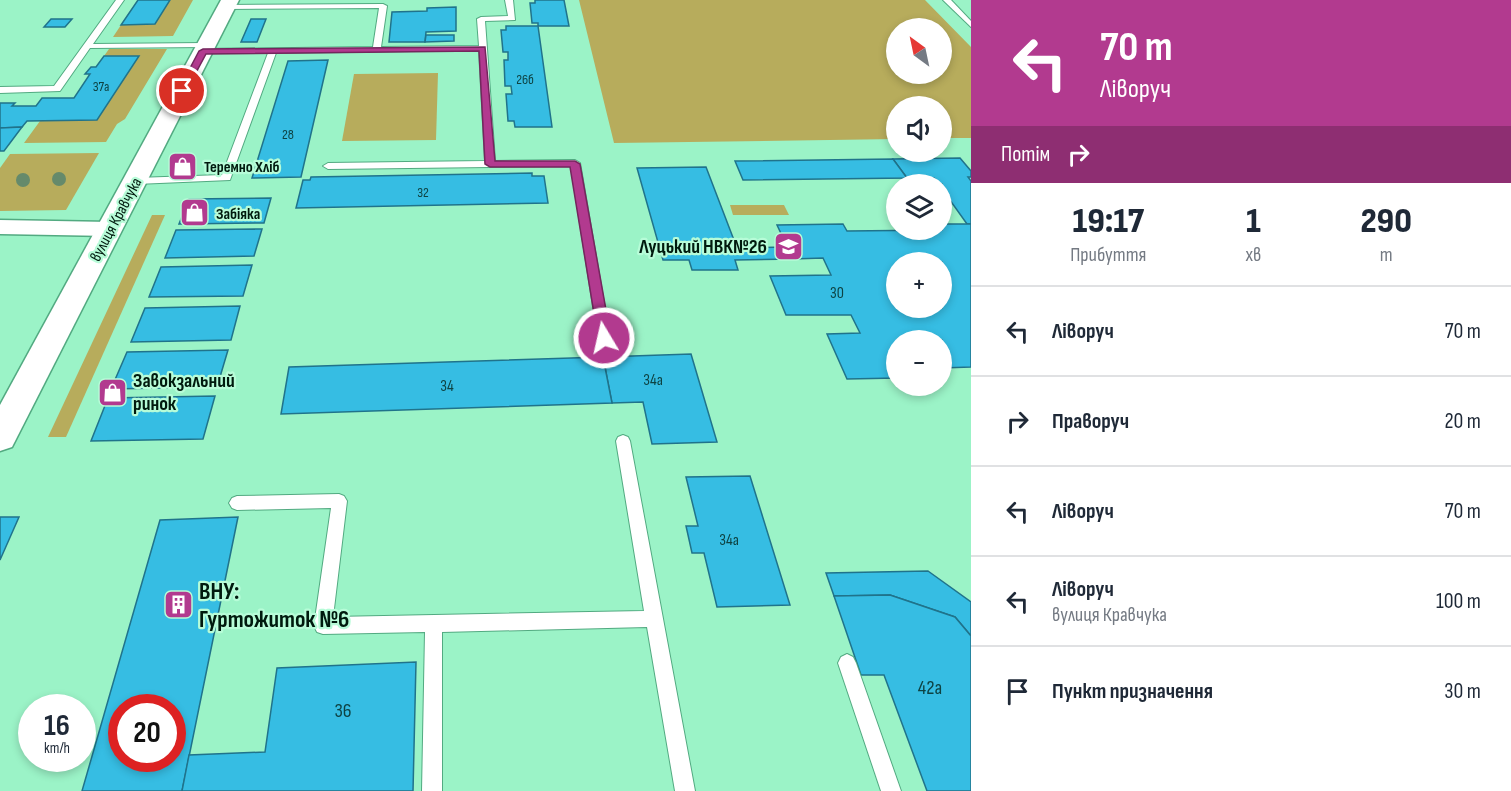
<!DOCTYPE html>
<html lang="uk">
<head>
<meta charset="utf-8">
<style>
	:root { --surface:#fff; --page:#f2f2f3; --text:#1f2937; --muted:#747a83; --line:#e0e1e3 }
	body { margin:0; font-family:"Sofia Sans Condensed",sans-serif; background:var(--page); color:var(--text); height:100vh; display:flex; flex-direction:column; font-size:22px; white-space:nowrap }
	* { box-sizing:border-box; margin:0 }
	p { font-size:20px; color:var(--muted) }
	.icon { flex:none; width:33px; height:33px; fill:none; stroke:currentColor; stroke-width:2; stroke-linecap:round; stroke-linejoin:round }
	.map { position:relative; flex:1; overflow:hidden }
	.sheet { display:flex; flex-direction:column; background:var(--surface); width:540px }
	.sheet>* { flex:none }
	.guide { background:#b23a8f; color:#fff; overflow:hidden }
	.needle { width:39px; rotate:327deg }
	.fabs { position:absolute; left:886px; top:18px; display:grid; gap:12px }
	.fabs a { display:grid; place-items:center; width:66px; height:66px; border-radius:50%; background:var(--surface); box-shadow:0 3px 9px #0003; font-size:30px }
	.speed { position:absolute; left:18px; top:694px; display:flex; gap:12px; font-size:30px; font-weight:700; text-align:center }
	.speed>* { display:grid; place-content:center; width:78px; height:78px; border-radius:50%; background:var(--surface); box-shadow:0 3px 9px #0003; line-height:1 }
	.speed small { font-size:15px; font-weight:400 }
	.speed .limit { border:9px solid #d22; background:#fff; color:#111 }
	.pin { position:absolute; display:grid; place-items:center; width:51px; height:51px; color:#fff; margin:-26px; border:3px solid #fff; border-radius:50%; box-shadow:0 2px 6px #0007 }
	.me { position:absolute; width:66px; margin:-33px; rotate:351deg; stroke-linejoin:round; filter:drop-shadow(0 0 4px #0008) }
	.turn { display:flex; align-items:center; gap:21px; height:126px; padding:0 30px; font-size:27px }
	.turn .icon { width:78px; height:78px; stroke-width:2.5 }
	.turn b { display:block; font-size:42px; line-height:51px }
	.then { display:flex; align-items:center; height:57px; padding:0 30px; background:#0003; gap:12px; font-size:22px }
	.eta { display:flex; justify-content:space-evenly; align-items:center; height:102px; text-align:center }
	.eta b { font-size:36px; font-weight:800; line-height:42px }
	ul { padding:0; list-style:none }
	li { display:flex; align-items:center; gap:18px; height:90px; padding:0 30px; border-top:2px solid var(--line) }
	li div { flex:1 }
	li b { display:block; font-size:22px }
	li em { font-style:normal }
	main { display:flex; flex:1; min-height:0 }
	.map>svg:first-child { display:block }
</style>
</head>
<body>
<main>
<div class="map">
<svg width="971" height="791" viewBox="0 0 971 791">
	<rect width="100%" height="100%" fill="#9bf3c7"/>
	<g fill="#b7ac5c" fill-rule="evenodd">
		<path d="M170,0H193L173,36L113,37L121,25L155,24Z"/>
		<path d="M579,0H925L971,47V138H942V106H897V139L614,143ZM897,28H942V74H897Z"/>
		<path d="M109,49H167L125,119L117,124L106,142L24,143L40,121L97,120L138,56H104Z"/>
		<path d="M438,73L436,140L342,141L354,74Z"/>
		<path d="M99,153L66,210L0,211V168L10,154Z"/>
		<path d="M730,205H784L789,215H733Z"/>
		<path d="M152,215H165L66,437H48Z"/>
	</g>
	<g fill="#36bde3" stroke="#20738b" stroke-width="1.5" fill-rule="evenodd">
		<path d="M138,0H170L155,24L121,25Z"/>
		<path d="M535,0H564L569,26H538V23H532L530,3H535Z"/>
		<path d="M456,7V31L426,32L425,42H389L392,12L427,11V8Z"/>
		<path d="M51,19H72L65,27H44Z"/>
		<path d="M251,19H266L257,42H241Z"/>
		<path d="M506,26H538L552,127H515L514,121H508L506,94H512L511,86H505L504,60H508V52H503L501,30H506Z"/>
		<path d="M426,35H454V41L425,42Z"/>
		<path d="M104,56H139L97,120L27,121L22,127L0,128V103H15L12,106H36L42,98H74L90,74H85L91,67H96Z"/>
		<path d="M328,60L301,177L252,178L288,61Z"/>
		<path d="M22,127L4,151H0V128Z"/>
		<path d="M960,158L971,171V177H968L971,181V224H967L942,189V184H939L934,178H907L893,159Z"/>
		<path d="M893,159L907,178L743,180L735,161Z"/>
		<path d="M179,161H192L187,170L174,171Z"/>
		<path d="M706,167L737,248L787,247L793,259L735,260L738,270H692L689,260H663L637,168Z"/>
		<path d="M532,173V176H544L548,203L296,208L303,180H310L311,177Z"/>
		<path d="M271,198L264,223L179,224L189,199Z"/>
		<path d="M843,224L847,231L942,230V224H971V367L942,368V340H897V378L847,379L827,334L860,333L851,315H786L770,276L831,275L823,258L793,259L777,225ZM897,262H942V308H897Z"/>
		<path d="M262,229L254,256L165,258L176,230Z"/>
		<path d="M252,265L243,296L149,297L161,267Z"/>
		<path d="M240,306L231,340L131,342L145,308Z"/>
		<path d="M228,350L217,387L111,389L127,352Z"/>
		<path d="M691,354L717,442L652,444L643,402L612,403L603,357Z"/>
		<path d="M603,357L612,403L281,414L289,367Z"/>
		<path d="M215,396L203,439L91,441L108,398Z"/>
		<path d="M750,476L790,605L717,607L704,553H692L686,526H698L686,477Z"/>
		<path d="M0,517H19L0,560Z"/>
		<path d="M238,517L182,791H82L160,520ZM122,708H172V759H122Z"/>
		<path d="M928,571L971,602V636L955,617L890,595L834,596L826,573Z"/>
		<path d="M890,595L955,617L971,636V791H927L884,675H861L834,596Z"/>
		<path d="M416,662L413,791H182L189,755L265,752L277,668Z"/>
	</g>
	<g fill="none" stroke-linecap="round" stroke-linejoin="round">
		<defs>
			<g id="service">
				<path d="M116,0H124L93,44L206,43L210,45L206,47L90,48L60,91L0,93V87L54,86Z"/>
				<path d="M505,0H513L515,20L485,21L495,161L575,160L580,163L610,338L608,341H600L598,338L571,166L328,169L323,166L328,163L485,161L479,50L276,53L230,180L136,184L131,181L136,178L222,175L268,53H203L199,51L200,49L373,47L379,8L226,9L222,7L223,5L383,4L387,6L381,47L479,46L477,19L481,17L508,16Z"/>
				<path d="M943,0H951L971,21V27Z"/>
				<path d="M623,435L628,437L630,441L695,791H675L647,627L442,632V791H422L425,632L323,634L317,632L314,626L331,508L237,510L232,508L229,503L232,498L237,496L339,494L344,496L347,501L333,617L644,611L616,441L618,437Z"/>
				<path d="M847,654L853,657L856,663L901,791H881L838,663L841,657Z"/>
			</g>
			<path id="minor" d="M0,220L110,222L118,224L121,229L118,234L110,236L0,234Z"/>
			<path id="tertiary" d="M221,0H239L12,447L0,451V405Z"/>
		</defs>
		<use href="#service" stroke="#52aa81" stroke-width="2"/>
		<use href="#minor" stroke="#52aa81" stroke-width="3"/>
		<use href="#tertiary" stroke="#52aa81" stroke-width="3"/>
		<use href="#service" fill="#fff" fill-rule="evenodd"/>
		<use href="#minor" fill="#fff" fill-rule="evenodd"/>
		<use href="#tertiary" fill="#fff" fill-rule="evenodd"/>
	</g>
	<g fill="#658a6b">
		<circle cx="59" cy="179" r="7"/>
		<circle cx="23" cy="180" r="7"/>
	</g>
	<path fill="#b23a8f" stroke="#74265d" stroke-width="1.5" d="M485,47L495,161H575L580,164L611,338L609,342H600L598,338L570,167H490L485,164L479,51L206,54L185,93L178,91L199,51L203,49Z"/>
	<defs>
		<symbol id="shop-square" viewBox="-11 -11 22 22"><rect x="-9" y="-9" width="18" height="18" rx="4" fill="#b23a8f" stroke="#b7fcd8"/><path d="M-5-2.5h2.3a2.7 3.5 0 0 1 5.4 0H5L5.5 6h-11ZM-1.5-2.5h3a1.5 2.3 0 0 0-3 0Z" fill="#fff"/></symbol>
		<symbol id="school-square" viewBox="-11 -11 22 22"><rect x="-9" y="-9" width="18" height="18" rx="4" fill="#b23a8f" stroke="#b7fcd8"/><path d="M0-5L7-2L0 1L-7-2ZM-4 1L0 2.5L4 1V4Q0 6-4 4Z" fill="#fff"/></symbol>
		<symbol id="building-square" viewBox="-11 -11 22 22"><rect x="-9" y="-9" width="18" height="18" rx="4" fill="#b23a8f" stroke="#b7fcd8"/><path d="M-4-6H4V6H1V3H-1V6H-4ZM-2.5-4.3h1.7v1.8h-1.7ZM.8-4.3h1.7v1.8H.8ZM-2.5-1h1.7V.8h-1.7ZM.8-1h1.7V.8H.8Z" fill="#fff"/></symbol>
	</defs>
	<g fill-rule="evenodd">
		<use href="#shop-square" x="166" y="150" width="33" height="33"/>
		<use href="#shop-square" x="178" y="196" width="33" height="33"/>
		<use href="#school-square" x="772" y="230" width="33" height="33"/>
		<use href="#shop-square" x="96" y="376" width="33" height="33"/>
		<use href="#building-square" x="162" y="588" width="33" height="33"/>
	</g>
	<g text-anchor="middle" stroke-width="4.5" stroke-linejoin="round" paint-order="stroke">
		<g font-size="14" fill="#0e4343">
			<text x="525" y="84">26б</text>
			<text x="101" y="91">37а</text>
			<text x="288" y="139">28</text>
			<text x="423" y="197">32</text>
		</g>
		<g font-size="16" font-weight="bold" fill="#001a0e" stroke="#b7fcd8" text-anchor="start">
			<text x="204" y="172">Теремно Хліб</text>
			<text x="216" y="219">Забіяка</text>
		</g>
		<g font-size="16" fill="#001a0e" stroke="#b7fcd8">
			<text transform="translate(115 219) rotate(-62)" y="6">вулиця Кравчука</text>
		</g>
		<g font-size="16" fill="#0e4343">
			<text x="837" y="298">30</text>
			<text x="653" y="385">34а</text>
			<text x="447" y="391">34</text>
			<text x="729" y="545">34а</text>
		</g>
		<g font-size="20" font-weight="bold" fill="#001a0e" stroke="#b7fcd8" text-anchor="end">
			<text x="767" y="253">Луцький НВК№26</text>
			<text x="133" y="387" text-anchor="start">Завокзальний<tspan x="133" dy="23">ринок</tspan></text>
		</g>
		<g font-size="20" fill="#0e4343">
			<text x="930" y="694">42а</text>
			<text x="343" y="717">36</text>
		</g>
		<g font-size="24" font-weight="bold" fill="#001a0e" stroke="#b7fcd8" text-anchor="start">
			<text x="199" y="599">ВНУ:<tspan x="199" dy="28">Гуртожиток №6</tspan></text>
		</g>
	</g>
</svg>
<div class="fabs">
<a><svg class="needle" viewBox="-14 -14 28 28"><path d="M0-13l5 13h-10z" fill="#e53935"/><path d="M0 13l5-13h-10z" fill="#747a83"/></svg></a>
<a><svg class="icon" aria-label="sound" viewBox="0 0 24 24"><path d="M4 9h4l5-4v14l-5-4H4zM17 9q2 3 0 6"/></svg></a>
<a><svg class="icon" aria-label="layers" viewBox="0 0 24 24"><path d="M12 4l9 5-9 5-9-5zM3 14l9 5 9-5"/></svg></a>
<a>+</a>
<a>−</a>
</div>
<div class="speed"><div>16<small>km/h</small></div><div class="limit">20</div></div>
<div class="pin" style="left:182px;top:91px;background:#d93025"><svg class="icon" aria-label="arrive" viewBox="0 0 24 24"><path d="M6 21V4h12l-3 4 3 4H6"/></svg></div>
<svg class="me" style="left:604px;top:338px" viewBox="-20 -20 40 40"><circle r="17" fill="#b23a8f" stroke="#fff" stroke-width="3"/><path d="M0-11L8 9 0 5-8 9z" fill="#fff"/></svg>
</div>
<section class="sheet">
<div class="guide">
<div class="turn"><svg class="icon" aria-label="left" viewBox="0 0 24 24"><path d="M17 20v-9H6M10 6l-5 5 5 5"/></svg><div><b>70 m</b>Ліворуч</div></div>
<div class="then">Потім<svg class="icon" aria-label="right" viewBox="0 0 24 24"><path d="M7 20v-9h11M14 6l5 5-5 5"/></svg></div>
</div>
<div class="eta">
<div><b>19:17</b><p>Прибуття</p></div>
<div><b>1</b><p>хв</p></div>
<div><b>290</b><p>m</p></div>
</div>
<ul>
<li><svg class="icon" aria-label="left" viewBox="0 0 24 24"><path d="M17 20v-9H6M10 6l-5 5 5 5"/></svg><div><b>Ліворуч</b></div><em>70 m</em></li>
<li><svg class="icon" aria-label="right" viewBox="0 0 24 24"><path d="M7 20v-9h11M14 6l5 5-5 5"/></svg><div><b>Праворуч</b></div><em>20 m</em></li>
<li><svg class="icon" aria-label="left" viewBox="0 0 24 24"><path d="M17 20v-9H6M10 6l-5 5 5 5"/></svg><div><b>Ліворуч</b></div><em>70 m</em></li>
<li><svg class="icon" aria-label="left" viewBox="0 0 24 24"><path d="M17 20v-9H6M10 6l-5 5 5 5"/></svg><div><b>Ліворуч</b><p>вулиця Кравчука</p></div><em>100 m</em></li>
<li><svg class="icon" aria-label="arrive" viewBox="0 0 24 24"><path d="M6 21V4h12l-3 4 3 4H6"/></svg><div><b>Пункт призначення</b></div><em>30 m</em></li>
</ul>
</section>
</main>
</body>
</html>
